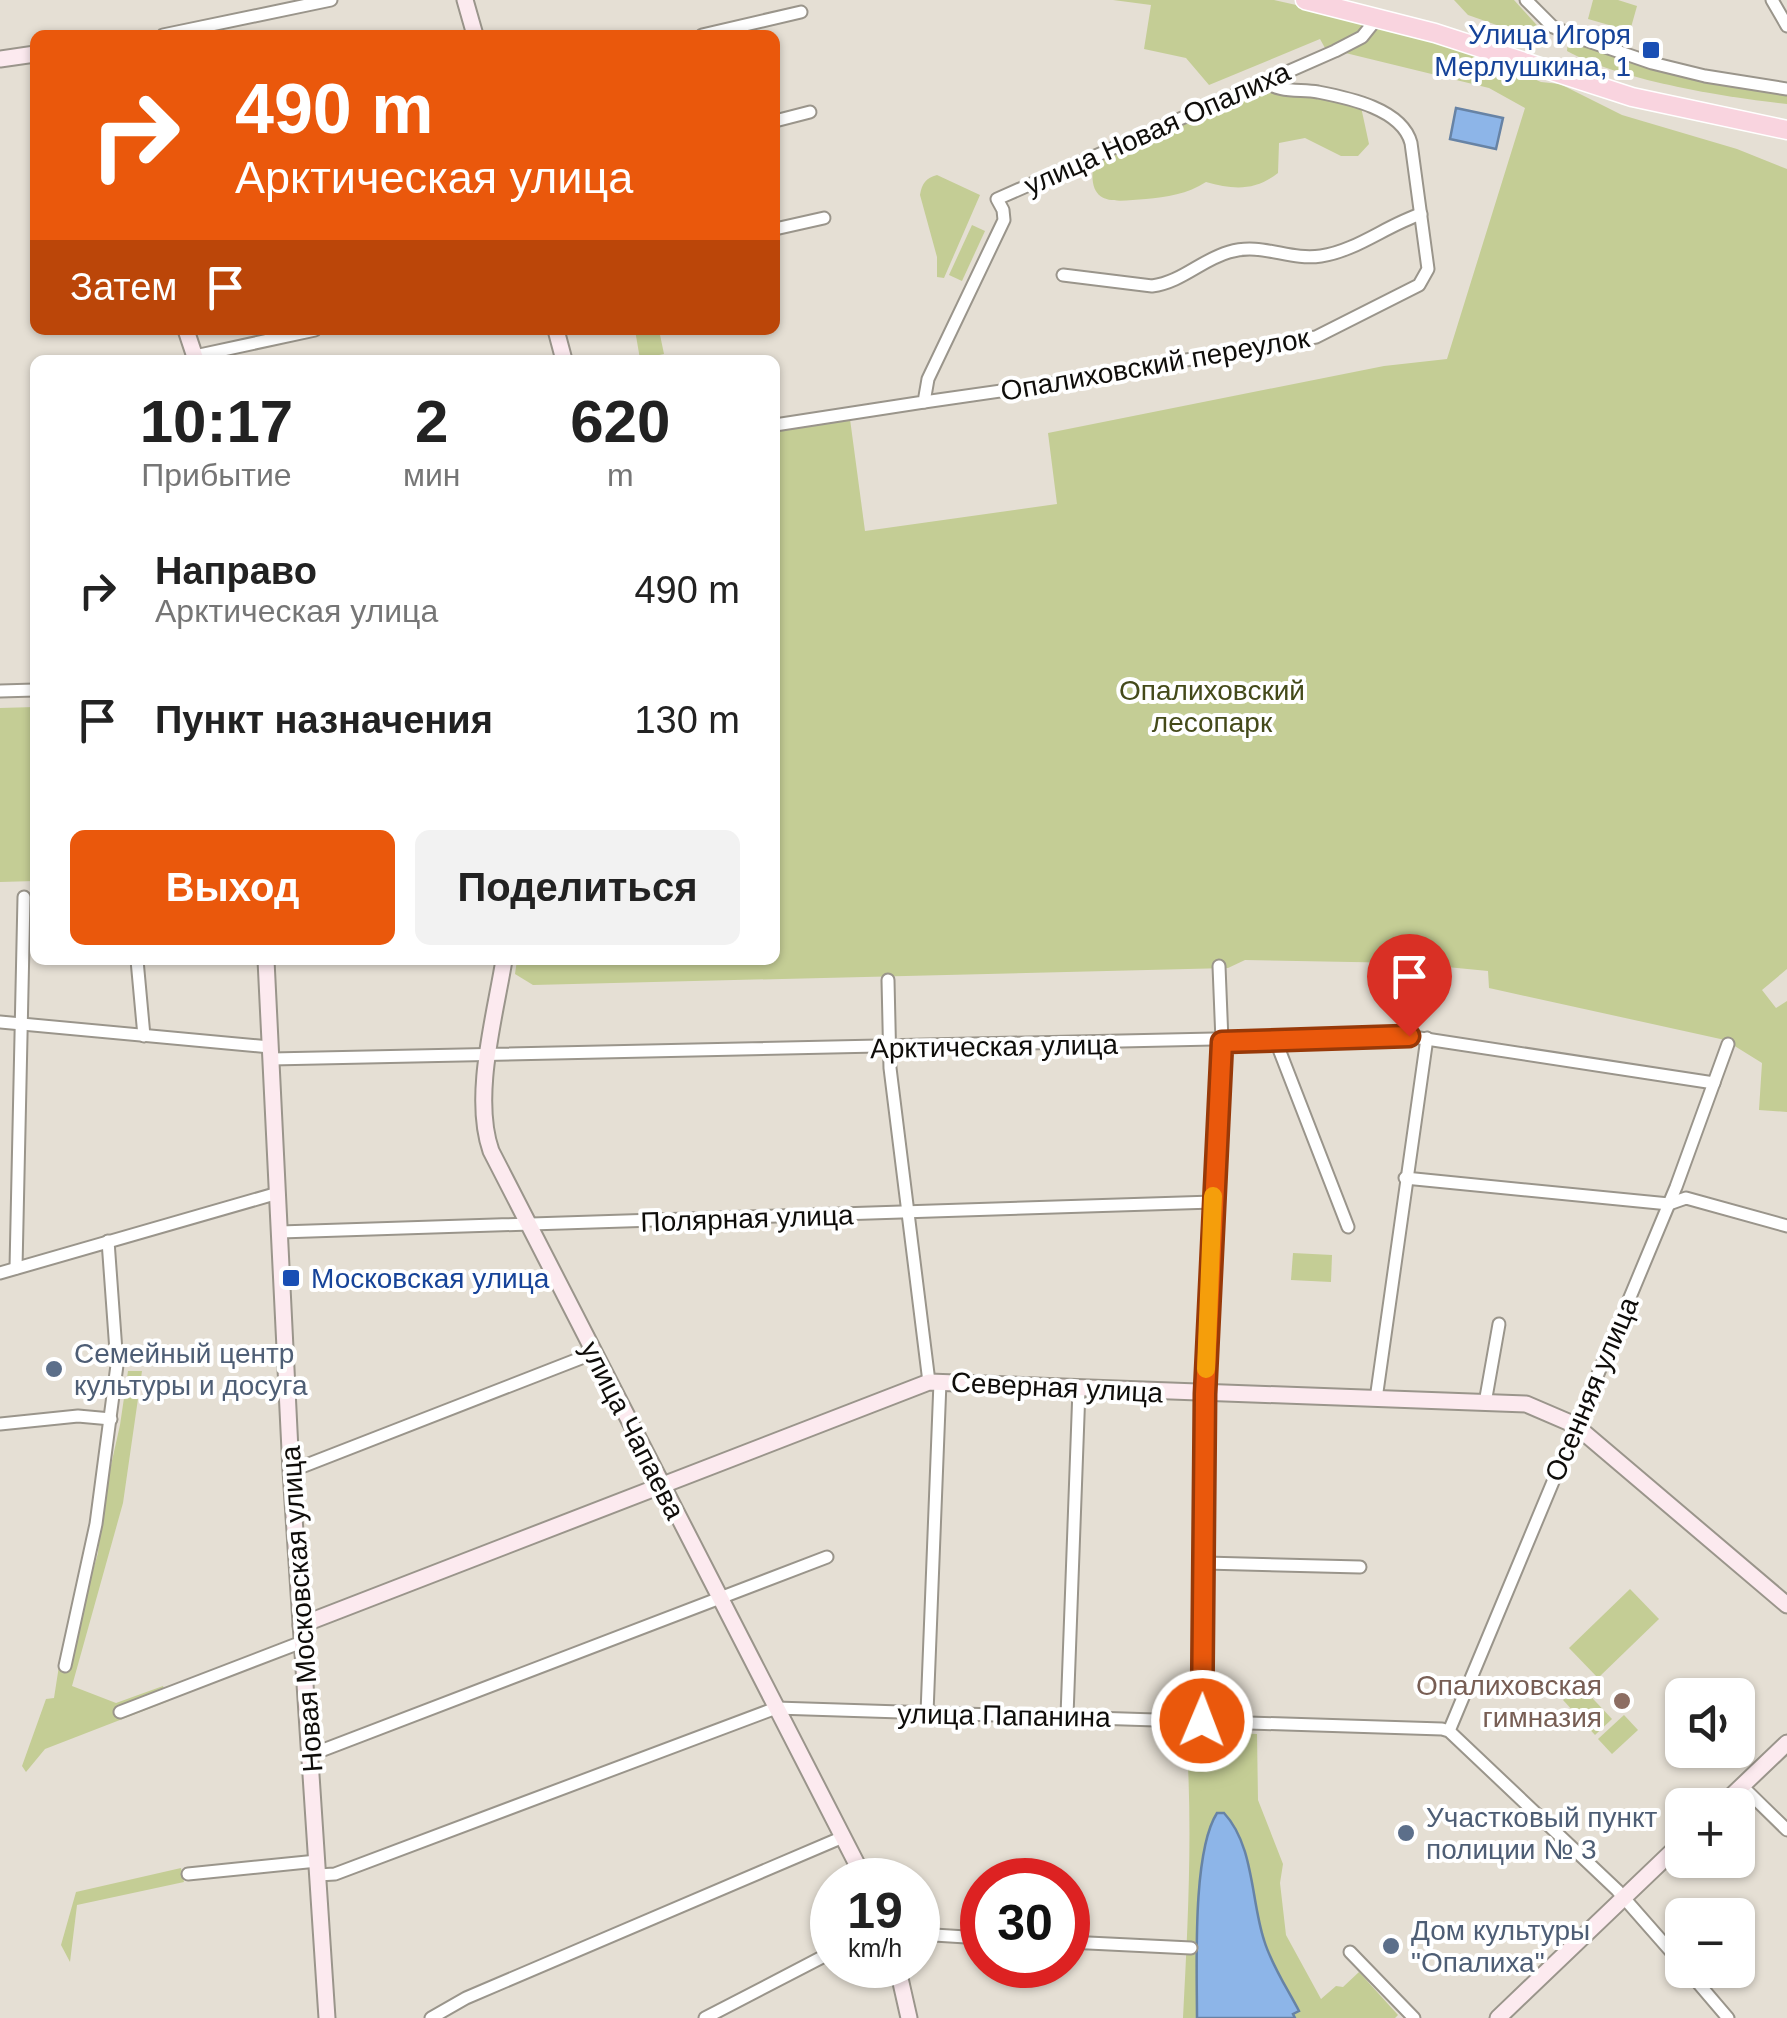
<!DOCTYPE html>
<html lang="ru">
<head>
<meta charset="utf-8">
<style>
	:root { --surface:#fff; --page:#f2f2f2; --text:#222; --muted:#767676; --accent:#ea580c }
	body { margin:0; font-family:Arial,sans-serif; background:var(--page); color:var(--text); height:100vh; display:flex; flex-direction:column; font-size:38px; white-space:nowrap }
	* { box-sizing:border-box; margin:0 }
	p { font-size:32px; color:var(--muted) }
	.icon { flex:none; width:55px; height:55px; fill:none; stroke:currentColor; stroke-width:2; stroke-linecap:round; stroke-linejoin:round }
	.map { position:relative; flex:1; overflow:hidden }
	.side { position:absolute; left:30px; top:355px; width:750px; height:610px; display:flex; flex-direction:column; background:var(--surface); border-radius:15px; box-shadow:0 2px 8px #0004 }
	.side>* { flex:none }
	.banner { position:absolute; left:30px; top:30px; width:750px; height:305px; border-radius:15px; box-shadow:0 2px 8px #0004; background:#ea580c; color:#fff; overflow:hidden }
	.tools { position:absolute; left:1665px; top:1678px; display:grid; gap:20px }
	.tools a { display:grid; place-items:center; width:90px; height:90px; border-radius:15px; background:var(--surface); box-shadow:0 2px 8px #0004; font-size:50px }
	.speed { position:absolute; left:810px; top:1858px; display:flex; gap:20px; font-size:50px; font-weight:700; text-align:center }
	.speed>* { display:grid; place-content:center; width:130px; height:130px; border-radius:50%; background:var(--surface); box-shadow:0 2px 8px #0004; line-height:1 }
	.speed small { font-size:25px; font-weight:400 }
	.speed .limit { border:15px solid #d22; background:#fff; color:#111 }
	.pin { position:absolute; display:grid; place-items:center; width:85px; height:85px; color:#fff; margin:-102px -42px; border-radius:50% 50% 50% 0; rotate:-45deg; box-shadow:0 0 10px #0007 }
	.pin .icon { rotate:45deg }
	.me { position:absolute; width:110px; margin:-55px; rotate:1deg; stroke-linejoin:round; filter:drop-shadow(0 0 8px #0008) }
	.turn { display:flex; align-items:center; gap:35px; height:210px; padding:0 40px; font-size:45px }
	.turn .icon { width:130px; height:130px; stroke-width:2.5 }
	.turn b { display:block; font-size:70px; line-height:85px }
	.then { display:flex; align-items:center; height:95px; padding:0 40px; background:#0003; gap:20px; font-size:38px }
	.eta { display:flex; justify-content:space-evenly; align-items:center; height:170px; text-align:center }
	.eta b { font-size:60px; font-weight:700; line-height:70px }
	.primary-button { display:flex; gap:20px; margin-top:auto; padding:20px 40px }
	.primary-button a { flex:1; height:115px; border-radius:15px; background:var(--accent); color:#fff; font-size:40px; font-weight:700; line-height:115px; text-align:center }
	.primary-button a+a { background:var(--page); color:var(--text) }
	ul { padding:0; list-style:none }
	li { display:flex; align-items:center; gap:30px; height:130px; padding:0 40px }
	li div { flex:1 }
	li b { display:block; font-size:38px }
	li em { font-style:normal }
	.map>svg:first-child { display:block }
</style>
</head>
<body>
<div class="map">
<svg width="1787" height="2018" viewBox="0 0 1787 2018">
	<rect width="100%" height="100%" fill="#e5dfd4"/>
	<g fill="#c4cd95">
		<path d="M1113,0H1274L1345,16L1473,52L1541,82L1560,84L1622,115L1737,149L1787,169V969L1762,990L1776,1008L1787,1001V1112L1759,1110L1762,1063L1725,1040L1489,988L1488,971L1406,963L1245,960L1228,968L533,985L515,974L517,960H775V430L850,419L865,531L1057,504L1048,433L1384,366L1447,359L1525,108L1489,88L1325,48L1320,39L1209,85L1186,58L1144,49L1151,5Z"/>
		<path d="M1454,0H1514L1544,33L1543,36L1537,39L1468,15Z"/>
		<path d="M1593,0H1618L1637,6L1630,31L1588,19Z"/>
		<path d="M1575,40L1787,91V104C1729,98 1618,80 1567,51L1568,41Z"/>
		<path d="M1260,89L1317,96L1361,107L1369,144L1358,156H1341L1305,138L1279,143L1278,173C1255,191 1234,190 1206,182C1188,194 1166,197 1146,199C1117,201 1088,208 1093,167L1109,154L1190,122Z"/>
		<path d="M937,175L980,195L944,278L937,277V257L920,195C922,183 926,178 937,175Z"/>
		<path d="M972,225L985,231L962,281L949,275Z"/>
		<path d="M635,330H659L664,354L640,359Z"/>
		<path d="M35,707V881L0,882V708Z"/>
		<path d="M1293,1253L1332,1255L1331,1282L1291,1280Z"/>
		<path d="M128,1371H142L123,1503L72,1686L116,1703L163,1686L169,1701L45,1749L26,1772L22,1766L46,1699L54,1698L61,1653L75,1610L86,1594L98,1553L101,1510L120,1425Z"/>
		<path d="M1630,1589L1659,1619L1598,1678L1569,1648Z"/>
		<path d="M1580,1685L1612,1719L1595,1735L1563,1700Z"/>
		<path d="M1624,1715L1638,1730L1612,1754L1598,1739Z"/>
		<path d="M1186,1731L1257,1734L1258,1800L1283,1864L1280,1883L1286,1935L1321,1999L1336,1986L1343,1987L1359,1972L1398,2015L1395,2018H1183C1188,1922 1193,1828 1186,1731Z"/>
		<path d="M181,1868L184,1882L77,1905L70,1962L61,1945L76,1892Z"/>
	</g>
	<g fill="#8db5e8" stroke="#6783a5" stroke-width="2.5">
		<path d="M1456,108L1503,118L1496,149L1450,139Z"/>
		<path d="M1217,1813H1224C1254,1845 1251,1901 1264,1940C1271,1964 1287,1988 1299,2011L1293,2014L1295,2018H1197C1197,1968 1192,1852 1217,1813Z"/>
	</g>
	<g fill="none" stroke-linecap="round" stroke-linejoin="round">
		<defs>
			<g id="street">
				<path d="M1526,0L1553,27L1585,40L1652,63L1705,76L1787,89"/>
				<path d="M1772,0L1787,26"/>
				<path d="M163,35L331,0"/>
				<path d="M702,35L801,12"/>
				<path d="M775,121L810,112"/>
				<path d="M775,229L824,218"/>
				<path d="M1063,275L1152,286C1182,282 1201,260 1229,252C1262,242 1289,261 1321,256C1356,251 1387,225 1421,214"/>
				<path d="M195,356L315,330"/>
				<path d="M924,402L1056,383L1316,337L1419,285L1428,269L1411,143C1402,109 1349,98 1318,92C1300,89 1278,93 1265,81"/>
				<path d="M775,425L924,402L928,379L1004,220L1003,210L997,199L1335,51L1362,37L1378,17"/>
				<path d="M0,691L35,690"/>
				<path d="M137,960L144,1036"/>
				<path d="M888,980L890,1068L929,1382"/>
				<path d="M0,1022L270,1047"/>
				<path d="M1275,1039L1348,1227"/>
				<path d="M271,1059L1400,1035L1714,1083"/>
				<path d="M1405,1178L1669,1204L1686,1198L1787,1226"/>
				<path d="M280,1232L1213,1202"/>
				<path d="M16,1268L24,897"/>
				<path d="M0,1273L278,1193"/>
				<path d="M1376,1399L1427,1038"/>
				<path d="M1485,1403L1499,1324"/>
				<path d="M0,1424L78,1416L111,1419"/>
				<path d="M291,1471L594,1353"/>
				<path d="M1205,1563L1360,1567"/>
				<path d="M65,1666L96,1524L117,1365L108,1241"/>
				<path d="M120,1712L302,1642"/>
				<path d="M927,1713L940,1382"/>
				<path d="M1067,1716L1079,1389"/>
				<path d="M1202,1721L1205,1386L1222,1041L1219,966"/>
				<path d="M1449,1731L1676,1187L1728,1044"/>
				<path d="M310,1755L827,1557"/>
				<path d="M1742,1786L1787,1830"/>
				<path d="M188,1874L317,1861"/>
				<path d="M318,1875L335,1874L776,1708L1442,1729L1449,1731L1617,1890L1682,1964"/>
				<path d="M918,1934L982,1938"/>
				<path d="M1068,1942L1191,1948"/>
				<path d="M1350,1952L1414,2018"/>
				<path d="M1687,1970L1728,2018"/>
				<path d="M431,2018L466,1998L843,1837"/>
				<path d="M705,2018L832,1952"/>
			</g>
			<g id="secondary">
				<path d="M465,0L475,35"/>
				<path d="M0,59L35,54"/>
				<path d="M186,330L196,360"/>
				<path d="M556,330L564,360"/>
				<path d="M266,960L291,1471L327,2018"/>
				<path d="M504,960C495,1016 472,1097 491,1151L865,1880"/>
				<path d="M301,1625L929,1382L1526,1404L1575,1425L1787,1605"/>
				<path d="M1722,1805L1787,1743"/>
				<path d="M897,1965L909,2018"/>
				<path d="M1498,2018L1682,1842"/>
			</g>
			<path id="primary" d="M1305,0L1435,33L1632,97L1787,130"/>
		</defs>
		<use href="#street" stroke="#9a958b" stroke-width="15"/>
		<use href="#secondary" stroke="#9a958b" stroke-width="19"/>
		<use href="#primary" stroke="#fff" stroke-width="21"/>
		<use href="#street" stroke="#fff" stroke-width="11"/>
		<use href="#secondary" stroke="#fceaef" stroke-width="15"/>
		<use href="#primary" stroke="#f9d4df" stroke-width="18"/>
	</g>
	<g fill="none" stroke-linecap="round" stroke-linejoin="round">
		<defs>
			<path id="route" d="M1202,1721L1205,1394L1222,1042L1409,1036"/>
		</defs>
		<use href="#route" stroke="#983908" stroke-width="25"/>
		<use href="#route" stroke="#ea580c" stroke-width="18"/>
		<path stroke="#f59e0b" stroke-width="18" d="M1206,1369L1213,1196"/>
	</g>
	<g fill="#1a4fb4" stroke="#fff" stroke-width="4">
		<rect x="1641" y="40" width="20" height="20" rx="5"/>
		<rect x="281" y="1268" width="20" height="20" rx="5"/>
	</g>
	<g fill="#5c6f8a" stroke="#fff" stroke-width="4">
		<circle cx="54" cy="1369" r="10"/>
		<circle cx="1406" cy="1833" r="10"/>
		<circle cx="1391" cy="1946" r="10"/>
	</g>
	<circle fill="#8d6e63" stroke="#fff" stroke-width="4" cx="1622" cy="1701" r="10"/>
	<g text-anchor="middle" stroke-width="8" stroke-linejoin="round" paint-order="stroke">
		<g font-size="28" fill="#164399" stroke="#fff" text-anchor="end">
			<text x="1631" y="44">Улица Игоря<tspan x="1631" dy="32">Мерлушкина, 1</tspan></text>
			<text x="311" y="1288" text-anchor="start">Московская улица</text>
		</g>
		<g font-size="28" fill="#0f0d0a" stroke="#fff">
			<text transform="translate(1157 128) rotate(-24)" y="10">улица Новая Опалиха</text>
			<text transform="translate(1155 364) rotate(-10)" y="10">Опалиховский переулок</text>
			<text transform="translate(994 1046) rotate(-1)" y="10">Арктическая улица</text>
			<text transform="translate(747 1218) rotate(-2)" y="10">Полярная улица</text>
			<text transform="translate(1057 1387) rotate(3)" y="10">Северная улица</text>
			<text transform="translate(1591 1389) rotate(-67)" y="10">Осенняя улица</text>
			<text transform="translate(633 1430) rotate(63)" y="10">улица Чапаева</text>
			<text transform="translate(301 1609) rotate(-94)" y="10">Новая Московская улица</text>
			<text transform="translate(1004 1715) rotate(1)" y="10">улица Папанина</text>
		</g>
		<g font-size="28" fill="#444a1a" stroke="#fff">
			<text x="1212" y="700">Опалиховский<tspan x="1212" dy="32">лесопарк</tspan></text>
		</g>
		<g font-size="28" fill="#4e5e75" stroke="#fff" text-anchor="start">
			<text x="74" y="1363">Семейный центр<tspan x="74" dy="32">культуры и досуга</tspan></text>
			<text x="1426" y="1827">Участковый пункт<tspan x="1426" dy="32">полиции № 3</tspan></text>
			<text x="1411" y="1940">Дом культуры<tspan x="1411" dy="32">"Опалиха"</tspan></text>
		</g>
		<g font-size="28" fill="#785e54" stroke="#fff" text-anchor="end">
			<text x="1602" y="1695">Опалиховская<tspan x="1602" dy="32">гимназия</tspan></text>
		</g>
	</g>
</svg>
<div class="tools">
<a><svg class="icon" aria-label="sound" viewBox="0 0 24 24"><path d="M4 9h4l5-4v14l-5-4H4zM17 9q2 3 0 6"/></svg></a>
<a>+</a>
<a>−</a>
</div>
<div class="speed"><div>19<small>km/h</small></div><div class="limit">30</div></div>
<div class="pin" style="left:1409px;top:1036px;background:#d93025"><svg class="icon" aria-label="arrive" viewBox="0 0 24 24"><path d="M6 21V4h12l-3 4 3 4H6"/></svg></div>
<svg class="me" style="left:1202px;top:1721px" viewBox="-20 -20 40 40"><circle r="17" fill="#ea580c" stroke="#fff" stroke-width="3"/><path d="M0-11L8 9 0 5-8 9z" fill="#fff"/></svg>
<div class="banner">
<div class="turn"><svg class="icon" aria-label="right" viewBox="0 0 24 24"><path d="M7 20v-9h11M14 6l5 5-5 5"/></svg><div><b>490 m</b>Арктическая улица</div></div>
<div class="then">Затем<svg class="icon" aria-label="arrive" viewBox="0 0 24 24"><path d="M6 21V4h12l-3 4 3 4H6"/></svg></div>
</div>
<section class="side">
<div class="eta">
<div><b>10:17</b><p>Прибытие</p></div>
<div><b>2</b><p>мин</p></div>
<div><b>620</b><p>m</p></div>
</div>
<ul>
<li><svg class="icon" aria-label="right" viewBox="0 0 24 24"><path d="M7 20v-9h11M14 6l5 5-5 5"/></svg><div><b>Направо</b><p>Арктическая улица</p></div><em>490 m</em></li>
<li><svg class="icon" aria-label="arrive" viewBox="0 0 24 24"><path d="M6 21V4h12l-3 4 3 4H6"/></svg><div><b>Пункт назначения</b></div><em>130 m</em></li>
</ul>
<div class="primary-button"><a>Выход</a><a>Поделиться</a></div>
</section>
</div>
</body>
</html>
